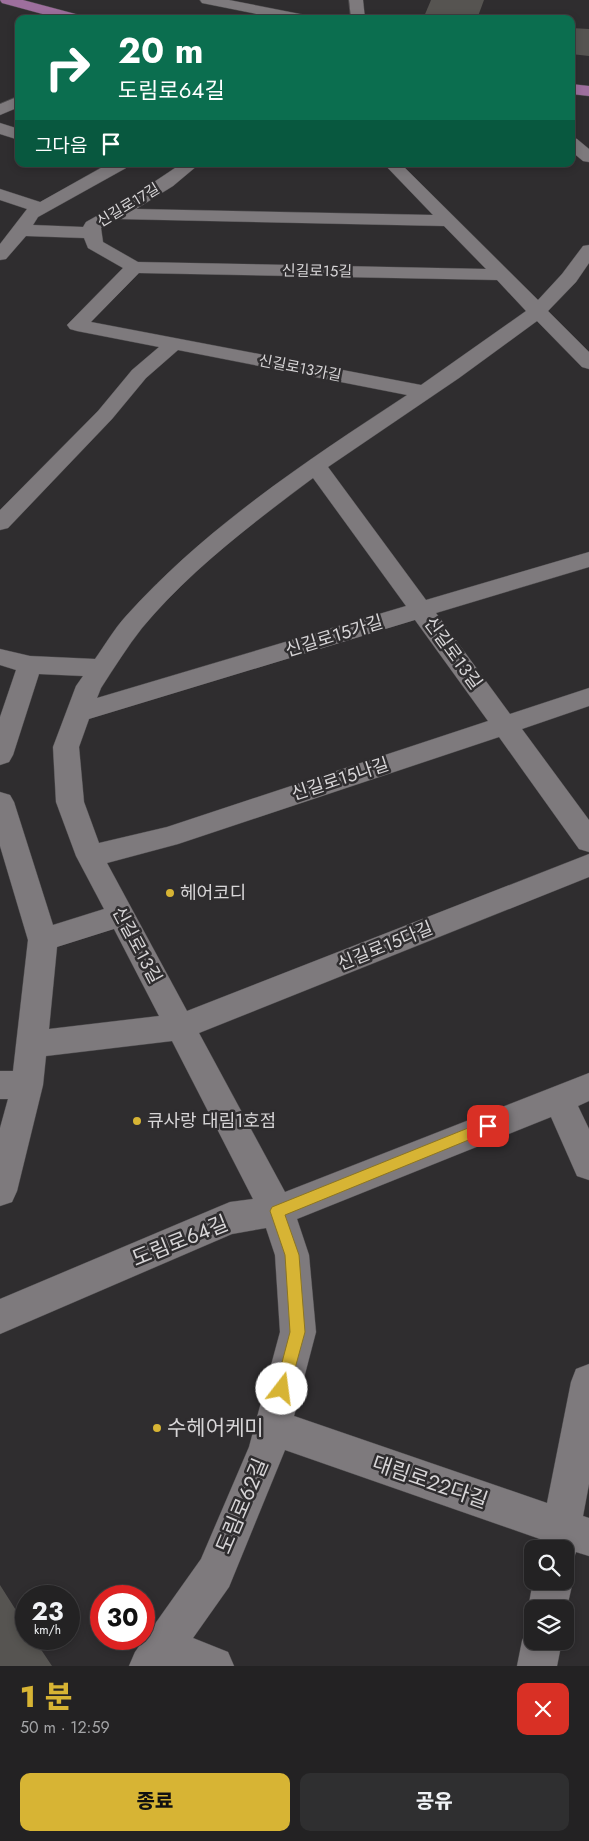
<!DOCTYPE html>
<html lang="ko">
<head>
<meta charset="utf-8">
<style>
	:root { --surface:#232223; --page:#2f2f30; --text:#f1f3f6; --muted:#a3a4a6; --line:#403f41; --accent:#d7b434 }
	body { margin:0; font-family:Jost,"Noto Sans KR",sans-serif; background:var(--page); color:var(--text); height:100vh; display:flex; flex-direction:column; font-size:19px; white-space:nowrap }
	* { box-sizing:border-box; margin:0 }
	p { font-size:16px; color:var(--muted) }
	.icon { flex:none; width:28px; height:28px; fill:none; stroke:currentColor; stroke-width:2; stroke-linecap:round; stroke-linejoin:round }
	.map { position:relative; height:1666px; overflow:hidden }
	.details { display:flex; flex-direction:column; background:var(--surface); flex:1 }
	.details>* { flex:none }
	.banner { position:absolute; left:15px; top:15px; width:560px; height:152px; border-radius:10px; box-shadow:0 2px 8px #0003,0 0 0 1px var(--line); background:#0b6e4f; color:#fff; overflow:hidden }
	.buttons { position:absolute; left:524px; top:1540px; display:grid; gap:10px }
	.buttons a { display:grid; place-items:center; width:50px; height:50px; border-radius:10px; background:var(--surface); box-shadow:0 2px 8px #0003,0 0 0 1px var(--line); font-size:25px }
	.speed { position:absolute; left:15px; top:1585px; display:flex; gap:10px; font-size:25px; font-weight:700; text-align:center }
	.speed>* { display:grid; place-content:center; width:65px; height:65px; border-radius:50%; background:var(--surface); box-shadow:0 2px 8px #0003,0 0 0 1px var(--line); line-height:1 }
	.speed small { font-size:12px; font-weight:400 }
	.speed .limit { border:8px solid #d22; background:#fff; color:#111 }
	.pin { position:absolute; display:grid; place-items:center; width:42px; height:42px; color:#fff; margin:-21px; border-radius:10px; box-shadow:0 2px 8px #0006 }
	.me { position:absolute; width:55px; margin:-28px; rotate:15deg; stroke-linejoin:round; filter:drop-shadow(0 0 4px #0008) }
	.turn { display:flex; align-items:center; gap:18px; height:105px; padding:0 20px; font-size:22px }
	.turn .icon { width:65px; height:65px; stroke-width:2.5 }
	.turn b { display:block; font-size:35px; line-height:42px }
	.then { display:flex; align-items:center; height:48px; padding:0 20px; background:#0003; gap:10px; font-size:19px }
	.round { display:grid; place-items:center; flex:none; width:52px; height:52px; border-radius:10px; background:var(--page) }
	.head { display:flex; align-items:center; justify-content:space-between; height:85px; padding:0 20px }
	h1 { font-size:30px; font-weight:800; line-height:38px; color:var(--accent) }
	.cta { display:flex; gap:10px; margin-top:auto; padding:10px 20px }
	.cta a { flex:1; height:58px; border-radius:10px; background:var(--accent); color:#111; font-size:20px; font-weight:800; line-height:58px; text-align:center }
	.cta a+a { background:var(--page); color:var(--text) }
	.map>svg:first-child { display:block }
</style>
</head>
<body>
<div class="map">
<svg width="589" height="1666" viewBox="0 0 589 1666">
	<rect width="100%" height="100%" fill="#2f2d2f"/>
	<g fill="#565451">
		<path d="M431,0H484L477,19H423Z"/>
		<path d="M571,28L589,29V56L571,54Z"/>
		<path d="M0,1585L26,1626V1639H34L52,1666H0Z"/>
	</g>
	<g fill="none" stroke-linecap="round" stroke-linejoin="round">
		<defs>
			<g id="minor">
				<path d="M200,0H229L305,15L312,19H282L202,3Z"/>
				<path d="M349,0H363L365,19H351Z"/>
				<path d="M19,96V107L0,115V104Z"/>
				<path d="M0,123L19,129V140L0,134Z"/>
				<path d="M571,137L577,139L589,149V162L583,161L571,151Z"/>
				<path d="M108,164H128L126,168L38,217L33,225L83,227L86,222L136,194L181,164L198,165L173,186L136,209L433,215L384,164H401L538,300L562,274L583,246L589,245V263L576,282L548,311L589,352V369L582,367L537,321L459,378L328,467L426,600L589,552V567L436,613L510,714L589,688V706L522,729L589,820V852L579,849L499,737L178,844L107,863L187,1011L589,854V877L199,1033L285,1192L589,1073V1101L578,1106L589,1129V1180L577,1176L551,1117L297,1219L309,1255L316,1332L294,1416L547,1503L571,1382L576,1369L589,1364V1484L583,1516L589,1518V1556L576,1552L572,1563L565,1566V1549H539L540,1539L285,1450L229,1587L193,1638L228,1652L234,1666H129L135,1652L201,1559L249,1447L280,1332L275,1255L266,1228L232,1234L0,1334V1299L218,1207L230,1202L253,1199L172,1041L46,1056L43,1085L17,1191L12,1202L0,1206V1128L8,1099H0V1071H13L28,940L0,846V792L10,795L14,802L53,925L104,909L76,856L56,802L53,747L76,686L83,676L39,674L13,755L9,762L0,765V717L16,670L0,665V649L30,656L95,659C105,645 114,629 126,616C206,527 308,460 407,395L178,350L146,378L112,419L8,528L0,530V510L98,411L132,370L159,347L77,331L70,329L67,325L123,268L88,248L84,238L26,236L6,259L0,260V244L27,209L0,200V189L40,202ZM118,219L444,226L486,269L138,262L103,242L101,228ZM139,273L497,280L526,311L421,385L91,322ZM313,478L406,606L97,698L101,688C114,668 127,647 142,628C190,570 253,523 313,478ZM415,620L488,721L167,827L99,843L84,802L79,747L89,719ZM114,929L159,1016L49,1029L57,947Z"/>
				<path d="M565,1566L573,1581L565,1616V1609H532V1620L528,1609L533,1581H565Z"/>
				<path d="M532,1625V1641H562L557,1666H517L522,1641L528,1627Z"/>
			</g>
			<g id="major">
				<path d="M0,0H23L83,16L85,19H61L2,3Z"/>
				<path d="M571,84L589,86V96L571,94Z"/>
			</g>
		</defs>
		<use href="#minor" stroke="#4d4b4d" stroke-width="1"/>
		<use href="#major" stroke="#4d4b4d" stroke-width="1"/>
		<use href="#minor" fill="#7e7a7d" fill-rule="evenodd"/>
		<use href="#major" fill="#9e6f9d" fill-rule="evenodd"/>
	</g>
	<path fill="#d7b434" stroke="#8c7522" d="M488,1120L493,1122L495,1126L493,1130L285,1215L299,1255L305,1332L288,1394L282,1397L277,1394L275,1389L290,1332L285,1255L270,1211L272,1207Z"/>
	<g fill="#d7b434" stroke="#2f2d2f" stroke-width="2">
		<circle cx="170" cy="893" r="5"/>
		<circle cx="137" cy="1121" r="5"/>
		<circle cx="157" cy="1428" r="5"/>
	</g>
	<g text-anchor="middle" stroke-width="5" stroke-linejoin="round" paint-order="stroke">
		<g font-size="15" fill="#d7d5d7" stroke="#2f2d2f">
			<text transform="translate(128 205) rotate(-31)" y="5">신길로17길</text>
			<text transform="translate(317 271) rotate(1)" y="5">신길로15길</text>
			<text transform="translate(300 368) rotate(11)" y="5">신길로13가길</text>
		</g>
		<g font-size="18" fill="#d7d5d7" stroke="#2f2d2f">
			<text transform="translate(334 636) rotate(-17)" y="6">신길로15가길</text>
			<text transform="translate(453 653) rotate(54)" y="6">신길로13길</text>
			<text transform="translate(340 779) rotate(-18)" y="6">신길로15나길</text>
			<text transform="translate(137 945) rotate(62)" y="6">신길로13길</text>
			<text transform="translate(385 946) rotate(-22)" y="6">신길로15다길</text>
		</g>
		<g font-size="18" fill="#d7d5d7" stroke="#2f2d2f" text-anchor="start">
			<text x="180" y="899">헤어코디</text>
			<text x="147" y="1127">큐사랑 대림1호점</text>
		</g>
		<g font-size="21" fill="#d7d5d7" stroke="#2f2d2f">
			<text transform="translate(180 1241) rotate(-22)" y="7">도림로64길</text>
			<text transform="translate(430 1482) rotate(19)" y="7">대림로22다길</text>
			<text transform="translate(242 1506) rotate(-67)" y="7">도림로62길</text>
		</g>
		<g font-size="21" fill="#d7d5d7" stroke="#2f2d2f" text-anchor="start">
			<text x="167" y="1435">수헤어케미</text>
		</g>
	</g>
</svg>
<div class="buttons">
<a><svg class="icon" aria-label="search" viewBox="0 0 24 24"><circle cx="10" cy="10" r="6"/><path d="M15 15l6 6"/></svg></a>
<a><svg class="icon" aria-label="layers" viewBox="0 0 24 24"><path d="M12 4l9 5-9 5-9-5zM3 14l9 5 9-5"/></svg></a>
</div>
<div class="speed"><div>23<small>km/h</small></div><div class="limit">30</div></div>
<div class="pin" style="left:488px;top:1126px;background:#d93025"><svg class="icon" aria-label="arrive" viewBox="0 0 24 24"><path d="M6 21V4h12l-3 4 3 4H6"/></svg></div>
<svg class="me" style="left:282px;top:1389px" viewBox="-20 -20 40 40"><circle r="19" fill="#fff"/><path d="M0-13L10 11 0 6-10 11z" fill="#d7b434"/></svg>
<div class="banner">
<div class="turn"><svg class="icon" aria-label="right" viewBox="0 0 24 24"><path d="M7 20v-9h11M14 6l5 5-5 5"/></svg><div><b>20 m</b>도림로64길</div></div>
<div class="then">그다음<svg class="icon" aria-label="arrive" viewBox="0 0 24 24"><path d="M6 21V4h12l-3 4 3 4H6"/></svg></div>
</div>
</div>
<section class="details">
<div class="head"><div><h1>1 분</h1><p>50 m · 12:59</p></div><a class="round" style="background:#d93025;color:#fff"><svg class="icon" aria-label="close" viewBox="0 0 24 24"><path d="M6 6l12 12M18 6L6 18"/></svg></a></div>
<div class="cta"><a>종료</a><a>공유</a></div>
</section>
</body>
</html>
